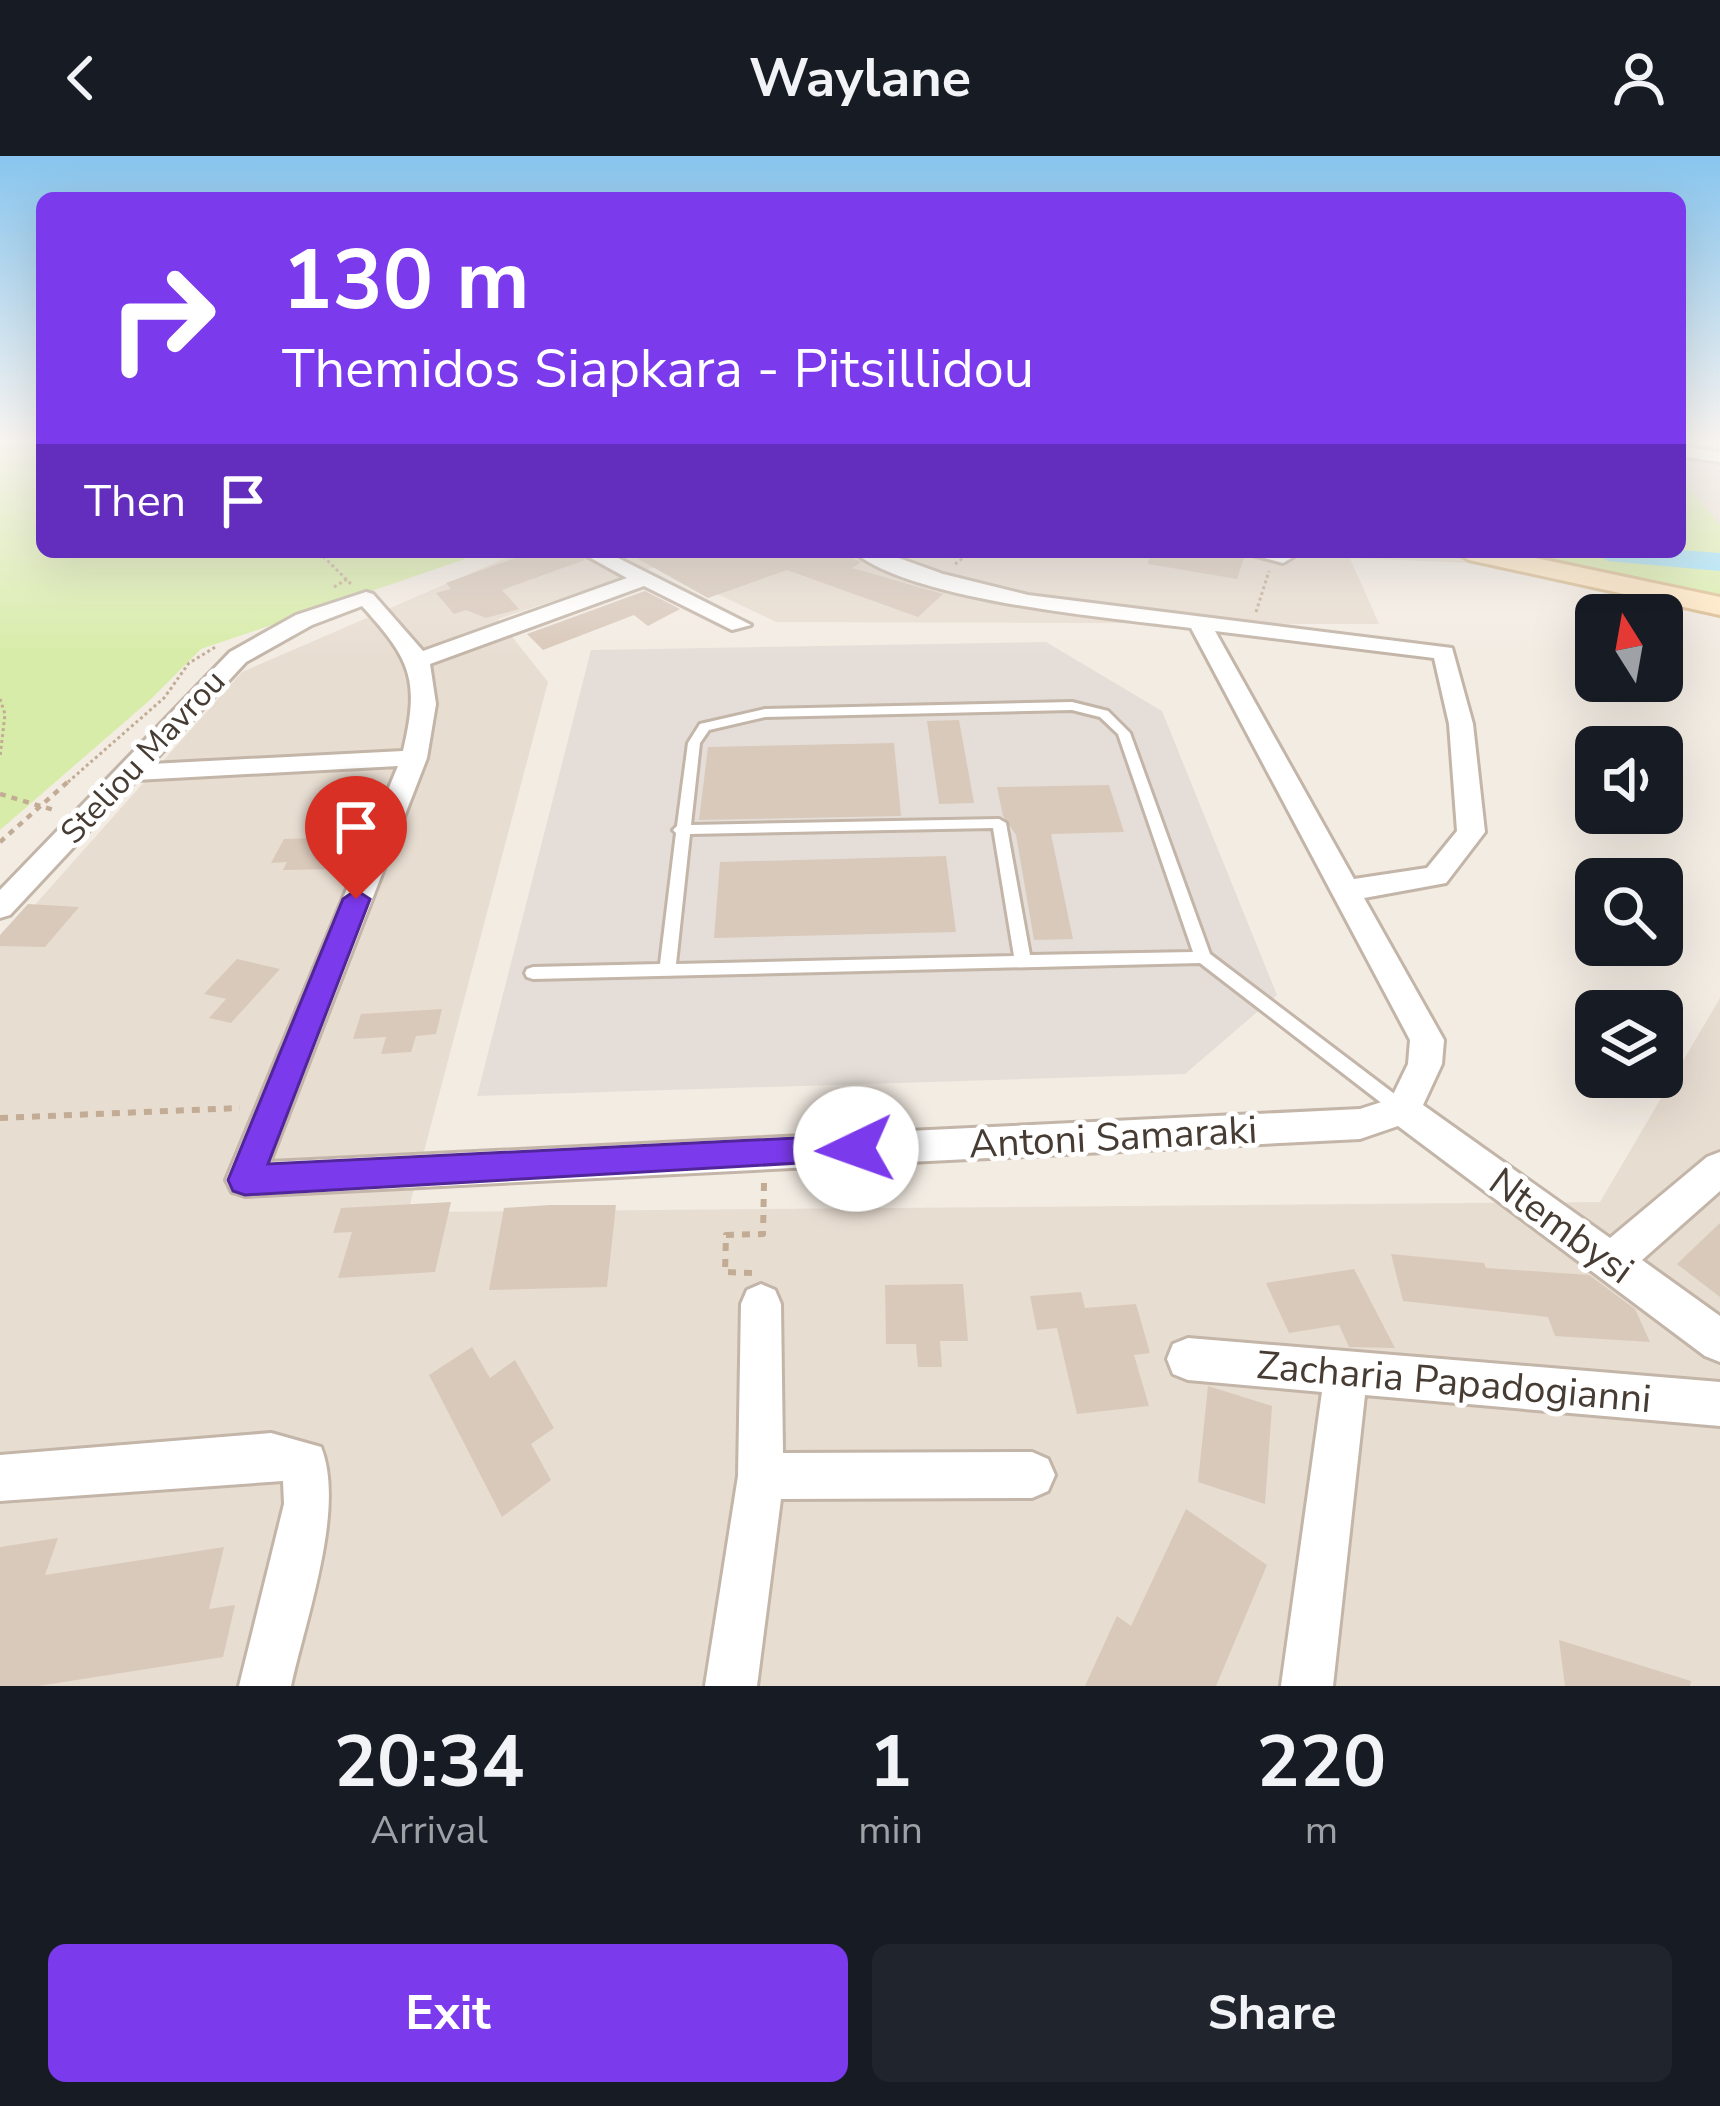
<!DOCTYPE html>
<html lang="en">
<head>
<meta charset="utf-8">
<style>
	:root { --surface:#171b24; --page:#20242c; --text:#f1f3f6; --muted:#9ea1a6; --accent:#7c3aed }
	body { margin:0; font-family:"Nunito Sans",sans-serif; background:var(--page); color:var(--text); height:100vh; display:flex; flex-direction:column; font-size:45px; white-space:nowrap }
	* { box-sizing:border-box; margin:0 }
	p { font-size:39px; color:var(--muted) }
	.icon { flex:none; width:66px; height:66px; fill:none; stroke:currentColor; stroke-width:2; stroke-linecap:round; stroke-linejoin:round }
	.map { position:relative; height:1530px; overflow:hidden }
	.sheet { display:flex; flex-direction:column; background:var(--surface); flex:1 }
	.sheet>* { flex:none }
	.banner { position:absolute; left:36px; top:36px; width:1650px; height:366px; border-radius:18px; box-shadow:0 12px 48px #0002; background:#7c3aed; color:#fff; overflow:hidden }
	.needle { width:78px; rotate:349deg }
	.fabs { position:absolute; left:1575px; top:438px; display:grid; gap:24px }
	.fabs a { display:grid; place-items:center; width:108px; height:108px; border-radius:18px; background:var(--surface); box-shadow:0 12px 48px #0002; font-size:60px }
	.pin { position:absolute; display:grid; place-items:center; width:102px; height:102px; color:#fff; margin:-123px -51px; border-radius:50% 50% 50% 0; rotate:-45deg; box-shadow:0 0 12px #0007 }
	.pin .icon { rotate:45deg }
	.me { position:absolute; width:132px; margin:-66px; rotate:267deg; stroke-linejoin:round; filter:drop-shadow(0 0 9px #0008) }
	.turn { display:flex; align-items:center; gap:42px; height:252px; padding:0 48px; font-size:54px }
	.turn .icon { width:156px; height:156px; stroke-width:2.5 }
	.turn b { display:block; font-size:84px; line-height:102px }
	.then { display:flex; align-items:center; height:114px; padding:0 48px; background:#0003; gap:24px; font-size:45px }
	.eta { display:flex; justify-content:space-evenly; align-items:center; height:204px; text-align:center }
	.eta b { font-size:72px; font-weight:700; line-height:84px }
	.button { display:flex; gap:24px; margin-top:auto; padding:24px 48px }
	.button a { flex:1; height:138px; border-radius:18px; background:var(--accent); color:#fff; font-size:48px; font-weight:700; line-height:138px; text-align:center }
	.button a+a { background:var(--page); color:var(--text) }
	header { display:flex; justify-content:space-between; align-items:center; height:156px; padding:0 48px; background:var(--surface); font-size:54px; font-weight:700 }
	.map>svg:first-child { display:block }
</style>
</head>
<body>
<header><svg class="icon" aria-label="back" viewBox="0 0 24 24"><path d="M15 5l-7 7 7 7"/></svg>Waylane<svg class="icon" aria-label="person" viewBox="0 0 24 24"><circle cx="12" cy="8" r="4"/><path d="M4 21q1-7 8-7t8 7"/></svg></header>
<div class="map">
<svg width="1720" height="1530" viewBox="0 0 1720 1530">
	<rect width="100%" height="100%" fill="#f3ece3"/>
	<path fill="#e8ddd1" d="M1680,287L1720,292V417L1350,402L1379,468L776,466L659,410L498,463L548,526L408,1056L1600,1046L1720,842V1530H0V788L242,516L520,396H1680Z"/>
	<path fill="#e5ded8" d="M1046,486L1162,555L1277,839L1185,918L477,940L591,494Z"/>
	<g fill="#d7eca8">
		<path d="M6,286H42V396H455L465,403L201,493L150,544L0,674V289Z"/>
		<path d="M1680,321L1720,369V443L1492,396H1680Z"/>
	</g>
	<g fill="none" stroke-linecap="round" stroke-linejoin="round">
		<path fill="#99def7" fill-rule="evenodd" d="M1680,394L1720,397V415L1608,405L1593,396Z"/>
	</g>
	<g fill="#d9c9bb">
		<path d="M532,396H576L585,404L502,434L519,453L486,462L466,454L454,458L436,437L451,433L446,427Z"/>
		<path d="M626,396H838L861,406L852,412L943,438L918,461L787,414L708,442Z"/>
		<path d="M1150,396H1209L1244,402L1237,423L1148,408Z"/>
		<path d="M645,435L680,453L648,470L634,459L543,494L527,478Z"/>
		<path d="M959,564L974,647L939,648L927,565Z"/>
		<path d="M894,587L901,660L699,664L708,591Z"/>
		<path d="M1109,629L1124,676L1051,678L1073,783L1034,784L1016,679L1003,660L997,631Z"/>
		<path d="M352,681L337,713L283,714L287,706L271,707L284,683Z"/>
		<path d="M946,700L956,776L714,782L720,706Z"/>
		<path d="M28,748L79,751L45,791L0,790V779Z"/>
		<path d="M237,803L280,813L231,867L209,862L226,843L204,838Z"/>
		<path d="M442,853L436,878L416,880L411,896L381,898L386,881L353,883L361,858Z"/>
		<path d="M451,1046L435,1116L338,1122L352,1076L333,1077L341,1052Z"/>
		<path d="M550,1049H616L607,1131L489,1134L504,1052Z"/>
		<path d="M1720,1067V1141L1677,1108Z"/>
		<path d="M1391,1098L1484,1107L1486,1112L1589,1119L1635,1153L1650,1186L1555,1180L1548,1161L1403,1145Z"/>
		<path d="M1354,1113L1395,1192L1349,1191L1339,1169L1289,1177L1266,1127Z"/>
		<path d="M963,1128L968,1185H940L942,1211H918L916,1188H886L885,1129Z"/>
		<path d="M1081,1136L1085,1152L1136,1148L1150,1197L1134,1199L1149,1250L1077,1258L1057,1172L1037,1174L1030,1140Z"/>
		<path d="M472,1191L490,1222L515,1204L554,1272L531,1288L551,1324L502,1361L429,1219Z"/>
		<path d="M1208,1230L1272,1250L1265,1348L1198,1326Z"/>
		<path d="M1186,1353L1267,1409L1216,1530H1085L1117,1460L1131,1470Z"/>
		<path d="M58,1382L45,1419L224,1391L209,1453L235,1449L223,1501L38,1530H0V1391Z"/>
		<path d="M1559,1484L1691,1525L1690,1530H1565Z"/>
	</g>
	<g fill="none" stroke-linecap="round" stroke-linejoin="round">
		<defs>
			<path id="lane" d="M1072,546L1108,555L1130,577L1210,798L1409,949L1412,954L1409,959L1403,961L1397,959L1200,807L533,823L527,821L525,817L527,813L533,811L660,808L676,677L673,674L677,670L688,587L700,568L765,553ZM1072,554L1100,561L1118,578L1193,796L1030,799L1006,667L999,663L691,669L700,587L709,574L765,561ZM993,672L1014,800L676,808L690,678Z"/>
			<g id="street">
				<path d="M1680,290L1720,296V306L1680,300Z"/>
				<path d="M580,396H606L751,469L732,474L644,430L430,508L436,548L427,602L270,1006L1360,953L1391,943L1408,908L1410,884L1191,472C1111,462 913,445 854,396H882L943,418L1028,439L1452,492L1473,568L1485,676L1446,727L1364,742L1444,884L1442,908L1423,949L1610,1082L1707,1001L1720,996V1035L1642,1104L1720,1160V1206L1705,1200L1398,970L1360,983L245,1040L232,1036L226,1024L398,610L136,624L10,759L0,762V734L230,496L296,459L366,436L373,438L423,495L627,422ZM362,450C411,504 420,523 403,595L151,608L246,506L312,469ZM1215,475L1434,502L1449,568L1457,675L1427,712L1354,723Z"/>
				<path d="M1241,396H1287L1293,401L1283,407Z"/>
				<path d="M761,1128L775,1134L781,1148L783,1297L1032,1296L1048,1303L1055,1319L1048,1335L1032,1342L781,1343L757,1530H705L738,1320L741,1148L747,1134Z"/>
				<path d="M1188,1182L1720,1226V1270L1365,1239L1333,1530H1281L1322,1236L1188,1224L1173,1218L1167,1203L1173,1188Z"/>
				<path d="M271,1277L321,1291C346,1352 305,1465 291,1530H239L284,1348L283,1325L0,1345V1299Z"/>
			</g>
			<path id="secondary" d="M1455,396H1508L1720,441V459L1469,404Z"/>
		</defs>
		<use href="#lane" stroke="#c3b5a8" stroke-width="6"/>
		<use href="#street" stroke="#c3b5a8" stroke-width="6"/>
		<use href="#secondary" stroke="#dbbd90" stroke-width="6"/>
		<g stroke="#c3ac95" stroke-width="3" stroke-dasharray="3 3" stroke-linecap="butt">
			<path d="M319,396L353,430"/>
			<path d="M955,408L971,396"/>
			<path d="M334,431L347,423"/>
			<path d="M1256,456L1269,415"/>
			<path d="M0,543L5,558L0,601"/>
			<path d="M68,626L164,542L189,507L217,490"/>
		</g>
		<g stroke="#c3ac95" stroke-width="4.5" stroke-dasharray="6 6" stroke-linecap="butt">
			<path d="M0,638L57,655"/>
			<path d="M0,686L71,623"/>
		</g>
		<g stroke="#c3ac95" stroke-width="6" stroke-dasharray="8 8" stroke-linecap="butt">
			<path d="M0,962L240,952"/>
			<path d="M752,1117L725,1116L726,1079L763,1078L764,1027"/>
		</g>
		<use href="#lane" fill="#fff" fill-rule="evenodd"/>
		<use href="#street" fill="#fff" fill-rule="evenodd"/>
		<use href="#secondary" fill="#ffe7c2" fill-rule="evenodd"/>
	</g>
	<linearGradient id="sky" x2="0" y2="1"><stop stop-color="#88c5ee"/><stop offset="0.57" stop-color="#faf6f2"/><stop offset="1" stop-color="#faf6f2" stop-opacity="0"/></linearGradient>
	<rect width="1720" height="500" fill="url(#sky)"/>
	<path fill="#7c3aed" stroke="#51269a" stroke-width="3" d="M356,734L370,743L268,1008L856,979L868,983L873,993L868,1003L245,1039L233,1035L228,1024L343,743Z"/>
	<g text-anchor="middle" stroke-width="10" stroke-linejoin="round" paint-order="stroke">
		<g font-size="33" fill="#463c33" stroke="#fff">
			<text transform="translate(142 600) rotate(-47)" y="12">Steliou Mavrou</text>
		</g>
		<g font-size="39" fill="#463c33" stroke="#fff">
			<text transform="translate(1113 980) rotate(-3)" y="14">Antoni Samaraki</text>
			<text transform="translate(1562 1069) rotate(36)" y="14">Ntembysi</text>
			<text transform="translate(1454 1225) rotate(5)" y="14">Zacharia Papadogianni</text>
		</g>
	</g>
</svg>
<div class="fabs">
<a><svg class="needle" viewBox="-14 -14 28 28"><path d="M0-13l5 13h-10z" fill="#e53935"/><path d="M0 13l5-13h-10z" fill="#9ea1a6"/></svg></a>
<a><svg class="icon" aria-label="sound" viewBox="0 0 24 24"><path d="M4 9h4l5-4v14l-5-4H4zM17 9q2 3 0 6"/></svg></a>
<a><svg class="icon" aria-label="search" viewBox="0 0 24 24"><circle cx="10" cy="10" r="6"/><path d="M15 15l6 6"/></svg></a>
<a><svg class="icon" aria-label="layers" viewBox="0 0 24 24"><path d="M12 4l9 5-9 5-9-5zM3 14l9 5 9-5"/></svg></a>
</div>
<div class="pin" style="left:356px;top:743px;background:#d93025"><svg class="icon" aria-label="arrive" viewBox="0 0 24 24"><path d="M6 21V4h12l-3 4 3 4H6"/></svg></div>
<svg class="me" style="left:856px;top:993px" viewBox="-20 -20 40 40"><circle r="19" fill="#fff"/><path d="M0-13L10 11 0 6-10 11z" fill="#7c3aed"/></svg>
<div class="banner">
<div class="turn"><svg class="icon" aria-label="right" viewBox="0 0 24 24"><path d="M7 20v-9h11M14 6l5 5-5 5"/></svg><div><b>130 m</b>Themidos Siapkara - Pitsillidou</div></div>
<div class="then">Then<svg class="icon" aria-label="arrive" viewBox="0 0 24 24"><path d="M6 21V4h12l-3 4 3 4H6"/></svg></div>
</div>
</div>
<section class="sheet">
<div class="eta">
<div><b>20:34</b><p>Arrival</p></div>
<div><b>1</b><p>min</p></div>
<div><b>220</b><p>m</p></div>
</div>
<div class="button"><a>Exit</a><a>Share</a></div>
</section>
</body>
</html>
